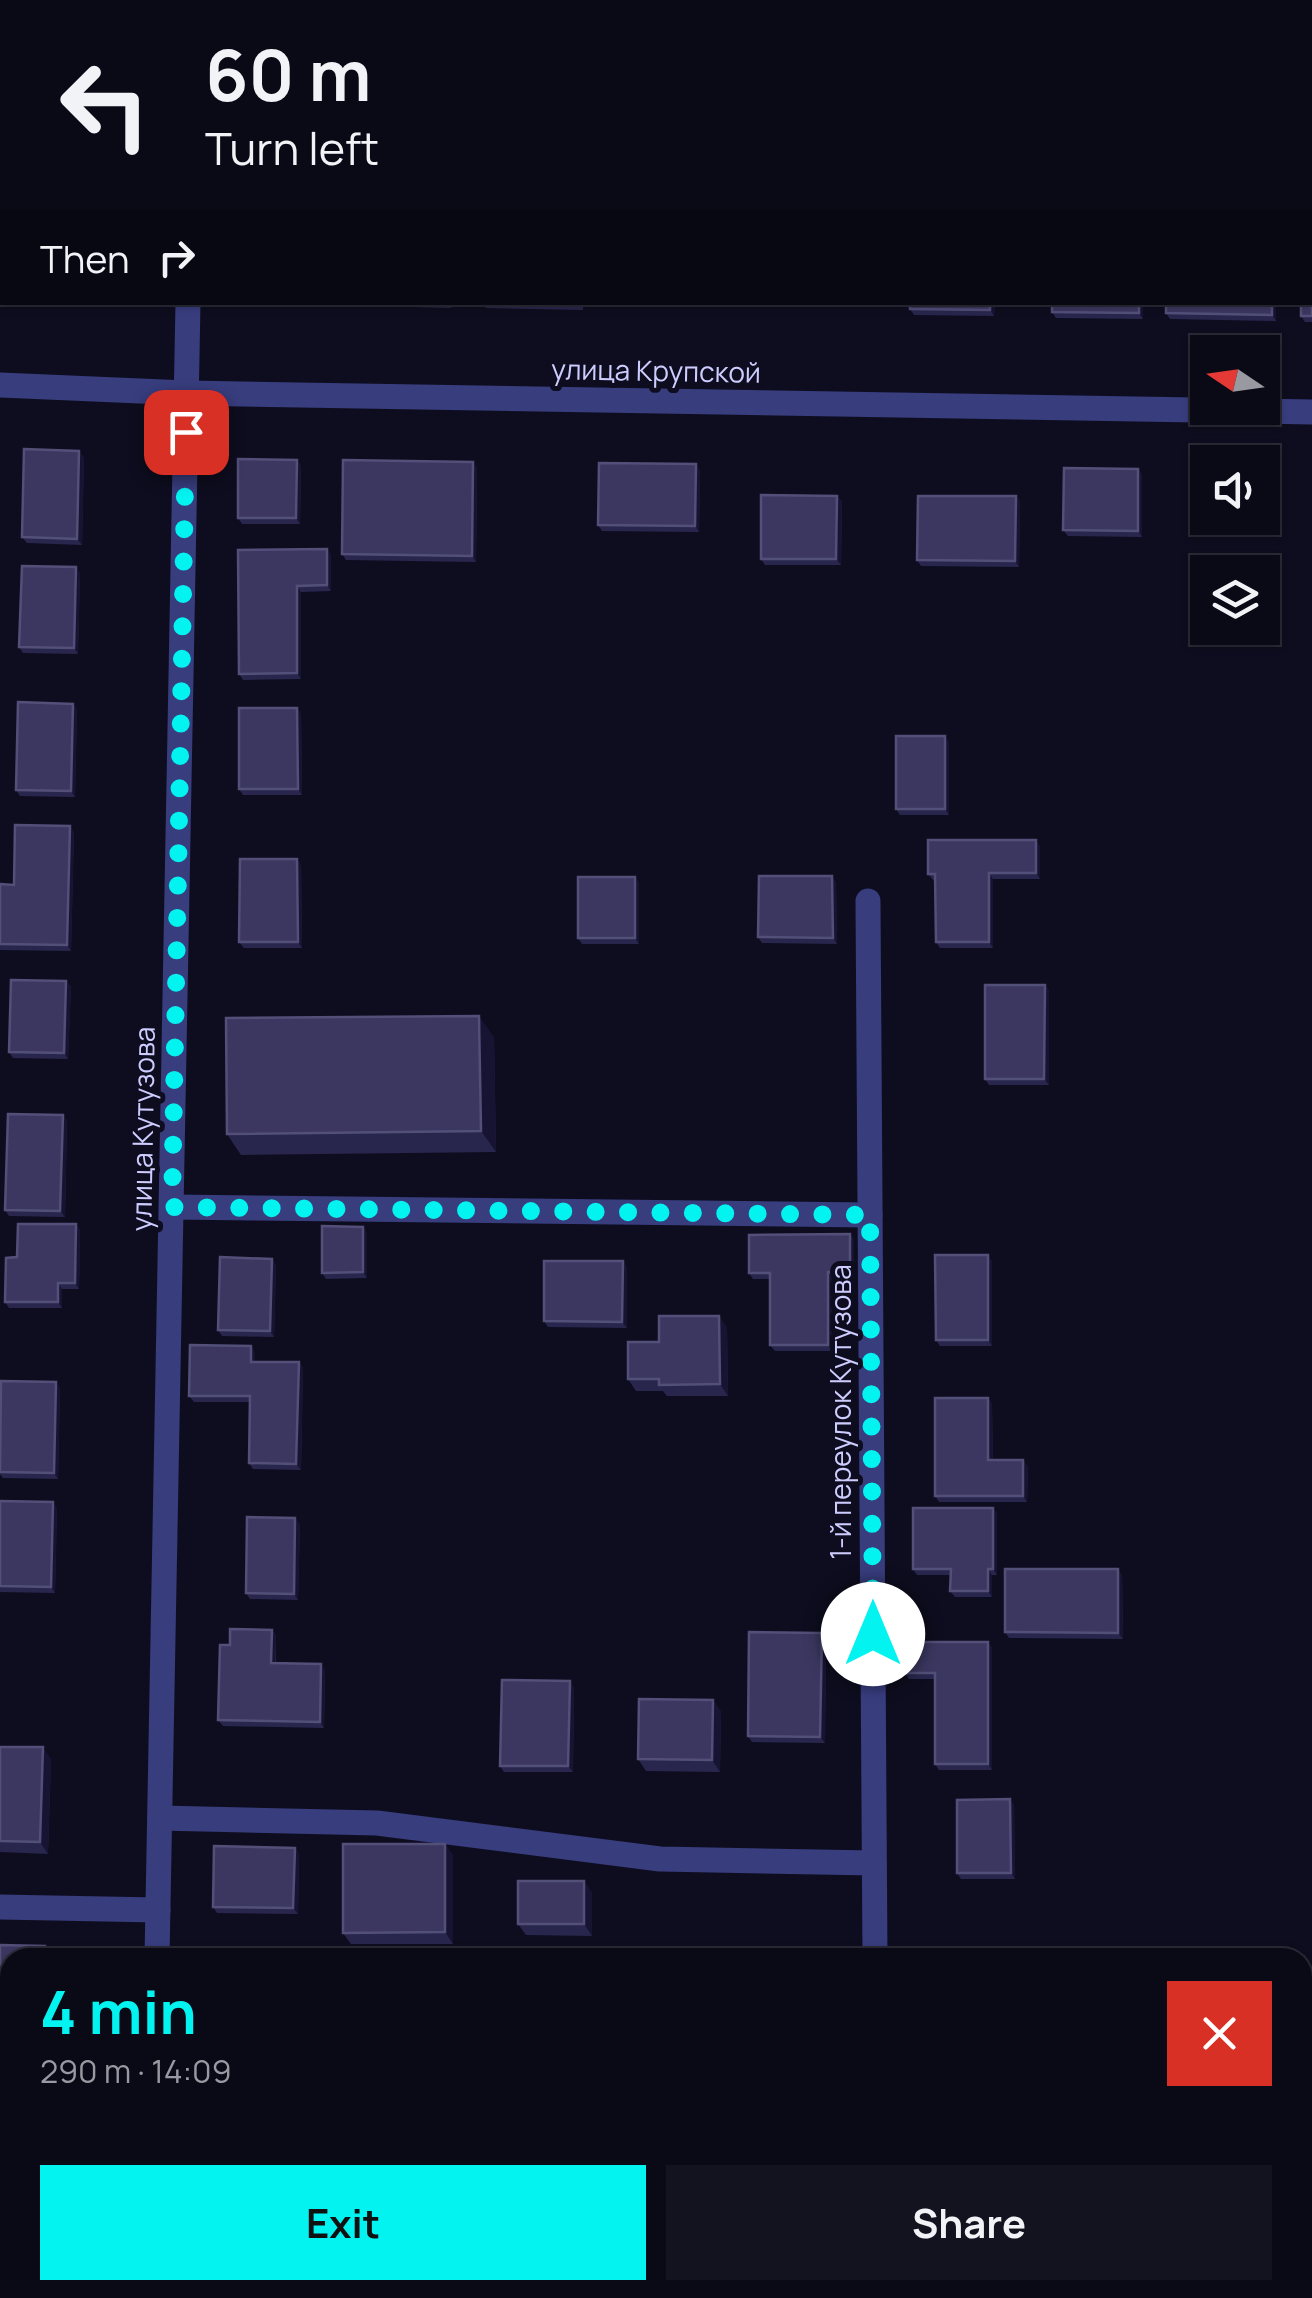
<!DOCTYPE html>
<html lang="en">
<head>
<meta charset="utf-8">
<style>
	:root { --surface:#0a0a17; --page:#131320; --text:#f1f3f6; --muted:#999aa1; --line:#2a2b36; --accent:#03f3f1 }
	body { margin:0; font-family:Manrope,sans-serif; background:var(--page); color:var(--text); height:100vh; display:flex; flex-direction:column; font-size:38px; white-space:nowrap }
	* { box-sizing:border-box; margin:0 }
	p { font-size:32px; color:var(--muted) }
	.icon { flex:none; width:55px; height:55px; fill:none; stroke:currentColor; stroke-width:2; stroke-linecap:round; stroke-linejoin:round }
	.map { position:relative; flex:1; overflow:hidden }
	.drawer { position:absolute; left:0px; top:1948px; width:1312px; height:352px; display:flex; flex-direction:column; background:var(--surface); border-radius:30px 30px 0 0; box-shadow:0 2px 8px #0004,0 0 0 2px var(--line) }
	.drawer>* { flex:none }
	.banner { position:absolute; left:0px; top:0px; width:1312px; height:305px; box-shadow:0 2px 8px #0004,0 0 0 2px var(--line); background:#0a0a17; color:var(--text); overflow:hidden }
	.needle { width:65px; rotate:283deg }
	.buttons { position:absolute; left:1190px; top:335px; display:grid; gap:20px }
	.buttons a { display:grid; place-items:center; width:90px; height:90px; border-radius:0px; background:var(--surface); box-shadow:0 2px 8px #0004,0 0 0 2px var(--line); font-size:50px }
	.pin { position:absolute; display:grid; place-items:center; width:85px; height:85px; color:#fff; margin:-42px; border-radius:20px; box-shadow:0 5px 15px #0006 }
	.me { position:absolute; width:110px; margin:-55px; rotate:0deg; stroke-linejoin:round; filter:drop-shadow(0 0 8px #0008) }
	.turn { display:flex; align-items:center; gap:35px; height:210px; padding:0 40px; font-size:45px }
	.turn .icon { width:130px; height:130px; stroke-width:2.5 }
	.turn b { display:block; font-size:70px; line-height:85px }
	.then { display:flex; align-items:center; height:95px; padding:0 40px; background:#0003; gap:20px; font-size:38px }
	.round { display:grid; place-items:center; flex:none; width:105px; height:105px; border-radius:0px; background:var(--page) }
	.head { display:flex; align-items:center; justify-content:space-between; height:170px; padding:0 40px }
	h1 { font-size:60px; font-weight:700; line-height:75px; color:var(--accent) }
	.action { display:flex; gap:20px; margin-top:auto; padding:20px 40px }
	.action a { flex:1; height:115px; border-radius:0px; background:var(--accent); color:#111; font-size:40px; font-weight:700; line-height:115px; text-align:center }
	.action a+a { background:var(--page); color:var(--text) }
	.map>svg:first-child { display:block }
</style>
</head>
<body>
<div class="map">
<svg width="1312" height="2298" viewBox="0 0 1312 2298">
	<rect width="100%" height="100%" fill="#0e0d1f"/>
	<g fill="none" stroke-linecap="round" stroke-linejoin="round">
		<g stroke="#383d7e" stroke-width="25">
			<path d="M1302,0H1312"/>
			<path d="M190,2V0"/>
			<path d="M0,385L187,393L1312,412"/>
			<path d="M868,901L875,1958"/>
			<path d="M172,1207L870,1215"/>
			<path d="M160,1818L377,1823L660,1859L874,1863"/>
			<path d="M0,1907L158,1910"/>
			<path d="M157,1958L188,302"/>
			<path d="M151,2298V2290"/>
		</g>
	</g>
	<g fill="#29264d">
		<path d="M1312,259V322H1305L1301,316Z"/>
		<path d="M217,302H316V306L218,304Z"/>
		<path d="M373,302H451V308L376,306Z"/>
		<path d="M482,302H583V310L486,308Z"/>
		<path d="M995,302L994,316L914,315L910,309Z"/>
		<path d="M1143,302V319L1056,318L1052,312Z"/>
		<path d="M1276,302V321L1170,319L1166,313Z"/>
		<path d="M84,457L82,545L27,543L22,537Z"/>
		<path d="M297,460L301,466L300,524H242L238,518Z"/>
		<path d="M477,468L476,562L346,560L342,554Z"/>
		<path d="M1138,469L1142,475V537L1068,536L1063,530Z"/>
		<path d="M700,470L699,532L602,531L598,525Z"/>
		<path d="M837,496L842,502L841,565H765L761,559Z"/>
		<path d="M1016,496L1020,502L1019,567L921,566L917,560Z"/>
		<path d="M327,549L331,555V591L301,592V679L243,680L239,674L238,550Z"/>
		<path d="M80,573L78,654L23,653L19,647Z"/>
		<path d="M73,704L77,710L75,797L20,796L16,790Z"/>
		<path d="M297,708L301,714L302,795H243L239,789Z"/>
		<path d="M949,742V815H900L896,809Z"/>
		<path d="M74,832L71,951L0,950V884L14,885Z"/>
		<path d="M1040,846V879H993V948H940L936,942L935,880H933L928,874Z"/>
		<path d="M301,865L302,948H244L239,942Z"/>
		<path d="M635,877L639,883V944H582L578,938Z"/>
		<path d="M836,882L837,944L762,943L758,937Z"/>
		<path d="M66,981L71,987L68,1059L13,1058L9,1052Z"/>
		<path d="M1045,985L1049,991V1085H989L985,1079Z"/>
		<path d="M494,1037L496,1152L241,1155L227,1134Z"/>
		<path d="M63,1115L67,1121L65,1217L9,1216L5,1210Z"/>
		<path d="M76,1224L80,1230L79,1289H62V1308H9L5,1302L17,1257Z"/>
		<path d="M363,1227L367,1233V1278L326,1279L322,1273Z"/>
		<path d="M850,1234L854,1240V1278H832V1351H775L770,1345V1279H753L749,1273Z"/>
		<path d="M272,1259L276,1265L274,1337L222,1336L218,1330Z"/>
		<path d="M992,1261V1346H940L936,1340Z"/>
		<path d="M627,1267V1328L548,1327L544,1321Z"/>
		<path d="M727,1327L728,1396H667L663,1391H636L628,1379L659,1342Z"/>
		<path d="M255,1352V1362H299L303,1368L301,1470L253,1469L249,1463L250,1402H194L189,1396Z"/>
		<path d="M60,1388L58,1479L3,1478L0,1474V1428Z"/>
		<path d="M988,1398L992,1404L993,1460L1028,1466L1027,1502H939L935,1496Z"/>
		<path d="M0,1501L57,1508L55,1593L0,1592Z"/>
		<path d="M993,1508L997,1514V1575H992V1597H955L950,1591L951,1575H917L913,1569Z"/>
		<path d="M300,1524L298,1600L250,1599L246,1593Z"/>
		<path d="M1122,1575L1123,1639L1009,1638L1005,1632Z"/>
		<path d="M272,1630L276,1636V1663L325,1670L324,1728L223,1726L218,1720L230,1645Z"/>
		<path d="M822,1633L826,1639L825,1743L752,1742L748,1736Z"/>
		<path d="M988,1642L992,1648V1770H939L935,1764V1679H909L905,1673Z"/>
		<path d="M574,1687L573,1772H504L500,1766Z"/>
		<path d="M713,1700L721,1712L720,1772L646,1771L638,1759Z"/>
		<path d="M0,1747L51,1759L48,1854L0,1852Z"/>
		<path d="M1014,1805L1015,1879H961L957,1873Z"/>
		<path d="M445,1844L453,1856V1944H351L343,1933Z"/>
		<path d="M299,1853L298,1914L217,1913L213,1907Z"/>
		<path d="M584,1881L592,1893V1936L526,1935L518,1924Z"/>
		<path d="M0,1945L49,1952L10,1958V2065H0Z"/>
		<rect x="0" y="2090" width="10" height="108"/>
	</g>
	<g fill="#171433">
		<path d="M990,302H995L994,316L990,310Z"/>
		<path d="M1139,302H1143V319L1139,313Z"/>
		<path d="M1272,302H1276V321L1272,315Z"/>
		<path d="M79,451L84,457L82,545L77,539Z"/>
		<path d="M297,460L301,466L300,524L296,518Z"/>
		<path d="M473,462L477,468L476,562L472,556Z"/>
		<path d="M696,464L700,470L699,532L695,526Z"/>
		<path d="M1138,469L1142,475V537L1138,531Z"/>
		<path d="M837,496L842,502L841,565L836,559Z"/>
		<path d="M1016,496L1020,502L1019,567L1015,561Z"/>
		<path d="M327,549L331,555V591L327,585Z"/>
		<path d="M76,567L80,573L78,654L74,648Z"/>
		<path d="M297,586L301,592V679L297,673Z"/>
		<path d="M73,704L77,710L75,797L71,791Z"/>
		<path d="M297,708L301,714L302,795L298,789Z"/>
		<path d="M945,736L949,742V815L945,809Z"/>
		<path d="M70,826L74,832L71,951L67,945Z"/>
		<path d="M1036,840L1040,846V879L1036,873Z"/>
		<path d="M297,859L301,865L302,948L298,942Z"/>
		<path d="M989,873L993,879V948L989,942Z"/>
		<path d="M832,876L836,882L837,944L833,938Z"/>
		<path d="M635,877L639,883V944L635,938Z"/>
		<path d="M66,981L71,987L68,1059L64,1053Z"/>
		<path d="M1045,985L1049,991V1085L1044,1079Z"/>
		<path d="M479,1016L494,1037L496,1152L481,1131Z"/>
		<path d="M63,1115L67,1121L65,1217L60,1211Z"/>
		<path d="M76,1224L80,1230L79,1289L75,1283Z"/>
		<path d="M363,1227L367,1233V1278L363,1272Z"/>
		<path d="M850,1234L854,1240V1278L850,1272Z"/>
		<path d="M988,1255L992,1261V1346L988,1340Z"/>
		<path d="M272,1259L276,1265L274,1337L270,1331Z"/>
		<path d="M623,1261L627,1267V1328L622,1322Z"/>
		<path d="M828,1272L832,1278V1351L828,1345Z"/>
		<path d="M58,1283L62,1289V1308L58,1302Z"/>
		<path d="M719,1316L727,1327L728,1396L720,1384Z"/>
		<path d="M251,1346L255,1352V1368L251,1362Z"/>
		<path d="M299,1362L303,1368L301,1470L296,1464Z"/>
		<path d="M56,1382L60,1388L58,1479L54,1473Z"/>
		<path d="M988,1398L992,1404L993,1466L988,1460Z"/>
		<path d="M1023,1460L1028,1466L1027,1502L1023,1496Z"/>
		<path d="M53,1502L57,1508L55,1593L51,1587Z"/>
		<path d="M993,1508L997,1514V1575L993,1569Z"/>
		<path d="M295,1518L300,1524L298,1600L294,1594Z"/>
		<path d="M988,1569L992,1575V1597L988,1591Z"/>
		<path d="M1118,1569L1122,1575L1123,1639L1118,1633Z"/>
		<path d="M272,1630L276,1636L275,1669L271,1663Z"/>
		<path d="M822,1633L826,1639L825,1743L820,1737Z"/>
		<path d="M988,1642L992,1648V1770L988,1764Z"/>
		<path d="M321,1664L325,1670L324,1728L320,1722Z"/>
		<path d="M570,1681L574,1687L573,1772L568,1766Z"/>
		<path d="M713,1700L721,1712L720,1772L712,1760Z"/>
		<path d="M43,1747L51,1759L48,1854L40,1842Z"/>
		<path d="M1010,1799L1014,1805L1015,1879L1011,1873Z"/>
		<path d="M445,1844L453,1856V1944L445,1932Z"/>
		<path d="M295,1848L299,1853L298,1914L293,1908Z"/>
		<path d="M584,1881L592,1893V1936L584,1924Z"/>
	</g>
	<g fill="#3b3760" stroke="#524f79" stroke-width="2.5">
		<rect x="23" y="0" width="55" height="2"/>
		<rect x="497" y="0" width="50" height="2"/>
		<rect x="697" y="0" width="89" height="2"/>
		<path d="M0,255L2,256V291H0Z"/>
		<path d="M1310,259H1312V316H1301V302H1310Z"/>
		<path d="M500,302H579V304Z"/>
		<path d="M910,302H990V310L910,309Z"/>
		<path d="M1052,302H1139V313L1052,312Z"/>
		<path d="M1166,302H1272V315L1166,313Z"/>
		<path d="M24,449L79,451L77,539L22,537Z"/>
		<path d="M238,459L297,460L296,518H238Z"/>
		<path d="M343,460L473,462L472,556L342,554Z"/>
		<path d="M599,463L696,464L695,526L598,525Z"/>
		<path d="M1064,468L1138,469V531L1063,530Z"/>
		<path d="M761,495L837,496L836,559H761Z"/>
		<path d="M918,496H1016L1015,561L917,560Z"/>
		<path d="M327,549V585L297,586V673L239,674L238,550Z"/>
		<path d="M22,566L76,567L74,648L19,647Z"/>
		<path d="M18,702L73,704L71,791L16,790Z"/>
		<path d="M239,708H297L298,789H239Z"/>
		<rect x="896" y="736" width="49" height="73"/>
		<path d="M15,825L70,826L67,945L0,944V884L14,885Z"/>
		<path d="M928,840H1036V873H989V942H936L935,874H928Z"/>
		<path d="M240,859H297L298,942H239Z"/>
		<path d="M759,876H832L833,938L758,937Z"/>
		<rect x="578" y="877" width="57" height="61"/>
		<path d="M11,980L66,981L64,1053L9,1052Z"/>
		<path d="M985,985H1045L1044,1079H985Z"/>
		<path d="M479,1016L481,1131L227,1134L226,1018Z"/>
		<path d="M8,1114L63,1115L60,1211L5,1210Z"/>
		<path d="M18,1224H76L75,1283H58V1302H5L6,1258L17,1257Z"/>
		<path d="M322,1226L363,1227V1272L322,1273Z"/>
		<path d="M850,1234V1272H828V1345H770V1273H749V1235Z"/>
		<path d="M935,1255H988V1340H936Z"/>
		<path d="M220,1257L272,1259L270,1331L218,1330Z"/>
		<path d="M544,1261H623L622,1322L544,1321Z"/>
		<path d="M659,1316H719L720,1384L659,1385V1379H628V1342H659Z"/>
		<path d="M190,1345L251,1346V1362H299L296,1464L249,1463L250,1396H189Z"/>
		<path d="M1,1381L56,1382L54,1473L0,1472Z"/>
		<path d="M935,1398H988V1460H1023V1496H935Z"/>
		<path d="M0,1501L53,1502L51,1587L0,1586Z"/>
		<path d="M913,1508H993V1569H988V1591H950L951,1569H913Z"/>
		<path d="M247,1517L295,1518L294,1594L246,1593Z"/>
		<path d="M1005,1569H1118V1633L1005,1632Z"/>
		<path d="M230,1629L272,1630L271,1663L321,1664L320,1722L218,1720L220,1645H230Z"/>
		<path d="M749,1632L822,1633L820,1737L748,1736Z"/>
		<path d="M905,1642H988V1764H935V1673H905Z"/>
		<path d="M502,1680L570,1681L568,1766H500Z"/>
		<path d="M639,1699L713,1700L712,1760L638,1759Z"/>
		<path d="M0,1747H43L40,1842L0,1841Z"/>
		<path d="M1010,1799L1011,1873H957V1800Z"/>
		<path d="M343,1844H445V1932L343,1933Z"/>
		<path d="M214,1846L295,1848L293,1908L213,1907Z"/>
		<rect x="518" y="1881" width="66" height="43"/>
		<path d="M0,1945L45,1946V1958H10V2059H0Z"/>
		<rect x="957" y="1951" width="53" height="7"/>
		<rect x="0" y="2090" width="10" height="102"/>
		<path d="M0,2226H10V2290H38V2298H0Z"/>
	</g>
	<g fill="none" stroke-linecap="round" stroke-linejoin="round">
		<path stroke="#03f3f1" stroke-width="18" stroke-dasharray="0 32.4" d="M186,432L172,1207L870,1215L873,1634"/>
	</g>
	<g text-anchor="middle" stroke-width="10" stroke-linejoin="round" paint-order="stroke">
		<g font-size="28" fill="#ccccfe" stroke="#0e0d1f">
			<text transform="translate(656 371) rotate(1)" y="10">улица Крупской</text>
			<text transform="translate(143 1129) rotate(-89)" y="10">улица Кутузова</text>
			<text transform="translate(841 1412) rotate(-90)" y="10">1-й переулок Кутузова</text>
		</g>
	</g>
</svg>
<div class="buttons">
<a><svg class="needle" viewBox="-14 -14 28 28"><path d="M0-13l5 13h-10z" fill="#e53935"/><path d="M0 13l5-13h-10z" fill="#999aa1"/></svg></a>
<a><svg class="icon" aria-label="sound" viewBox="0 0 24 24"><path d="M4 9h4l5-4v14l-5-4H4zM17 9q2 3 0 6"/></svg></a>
<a><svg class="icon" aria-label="layers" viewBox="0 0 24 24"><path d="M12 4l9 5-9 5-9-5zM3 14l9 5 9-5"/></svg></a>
</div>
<div class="pin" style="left:186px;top:432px;background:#d93025"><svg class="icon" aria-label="arrive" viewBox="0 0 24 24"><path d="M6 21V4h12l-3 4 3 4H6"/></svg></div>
<svg class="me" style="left:873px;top:1634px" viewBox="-20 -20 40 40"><circle r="19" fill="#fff"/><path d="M0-13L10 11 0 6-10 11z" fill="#03f3f1"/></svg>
<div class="banner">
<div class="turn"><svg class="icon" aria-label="left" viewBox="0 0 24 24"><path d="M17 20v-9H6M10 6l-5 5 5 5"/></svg><div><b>60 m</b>Turn left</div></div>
<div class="then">Then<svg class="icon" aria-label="right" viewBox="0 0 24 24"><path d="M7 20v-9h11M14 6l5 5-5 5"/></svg></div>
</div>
<section class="drawer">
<div class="head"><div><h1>4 min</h1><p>290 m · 14:09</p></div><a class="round" style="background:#d93025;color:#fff"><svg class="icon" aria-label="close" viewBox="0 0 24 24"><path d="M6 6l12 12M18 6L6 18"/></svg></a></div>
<div class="action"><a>Exit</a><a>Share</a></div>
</section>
</div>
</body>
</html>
